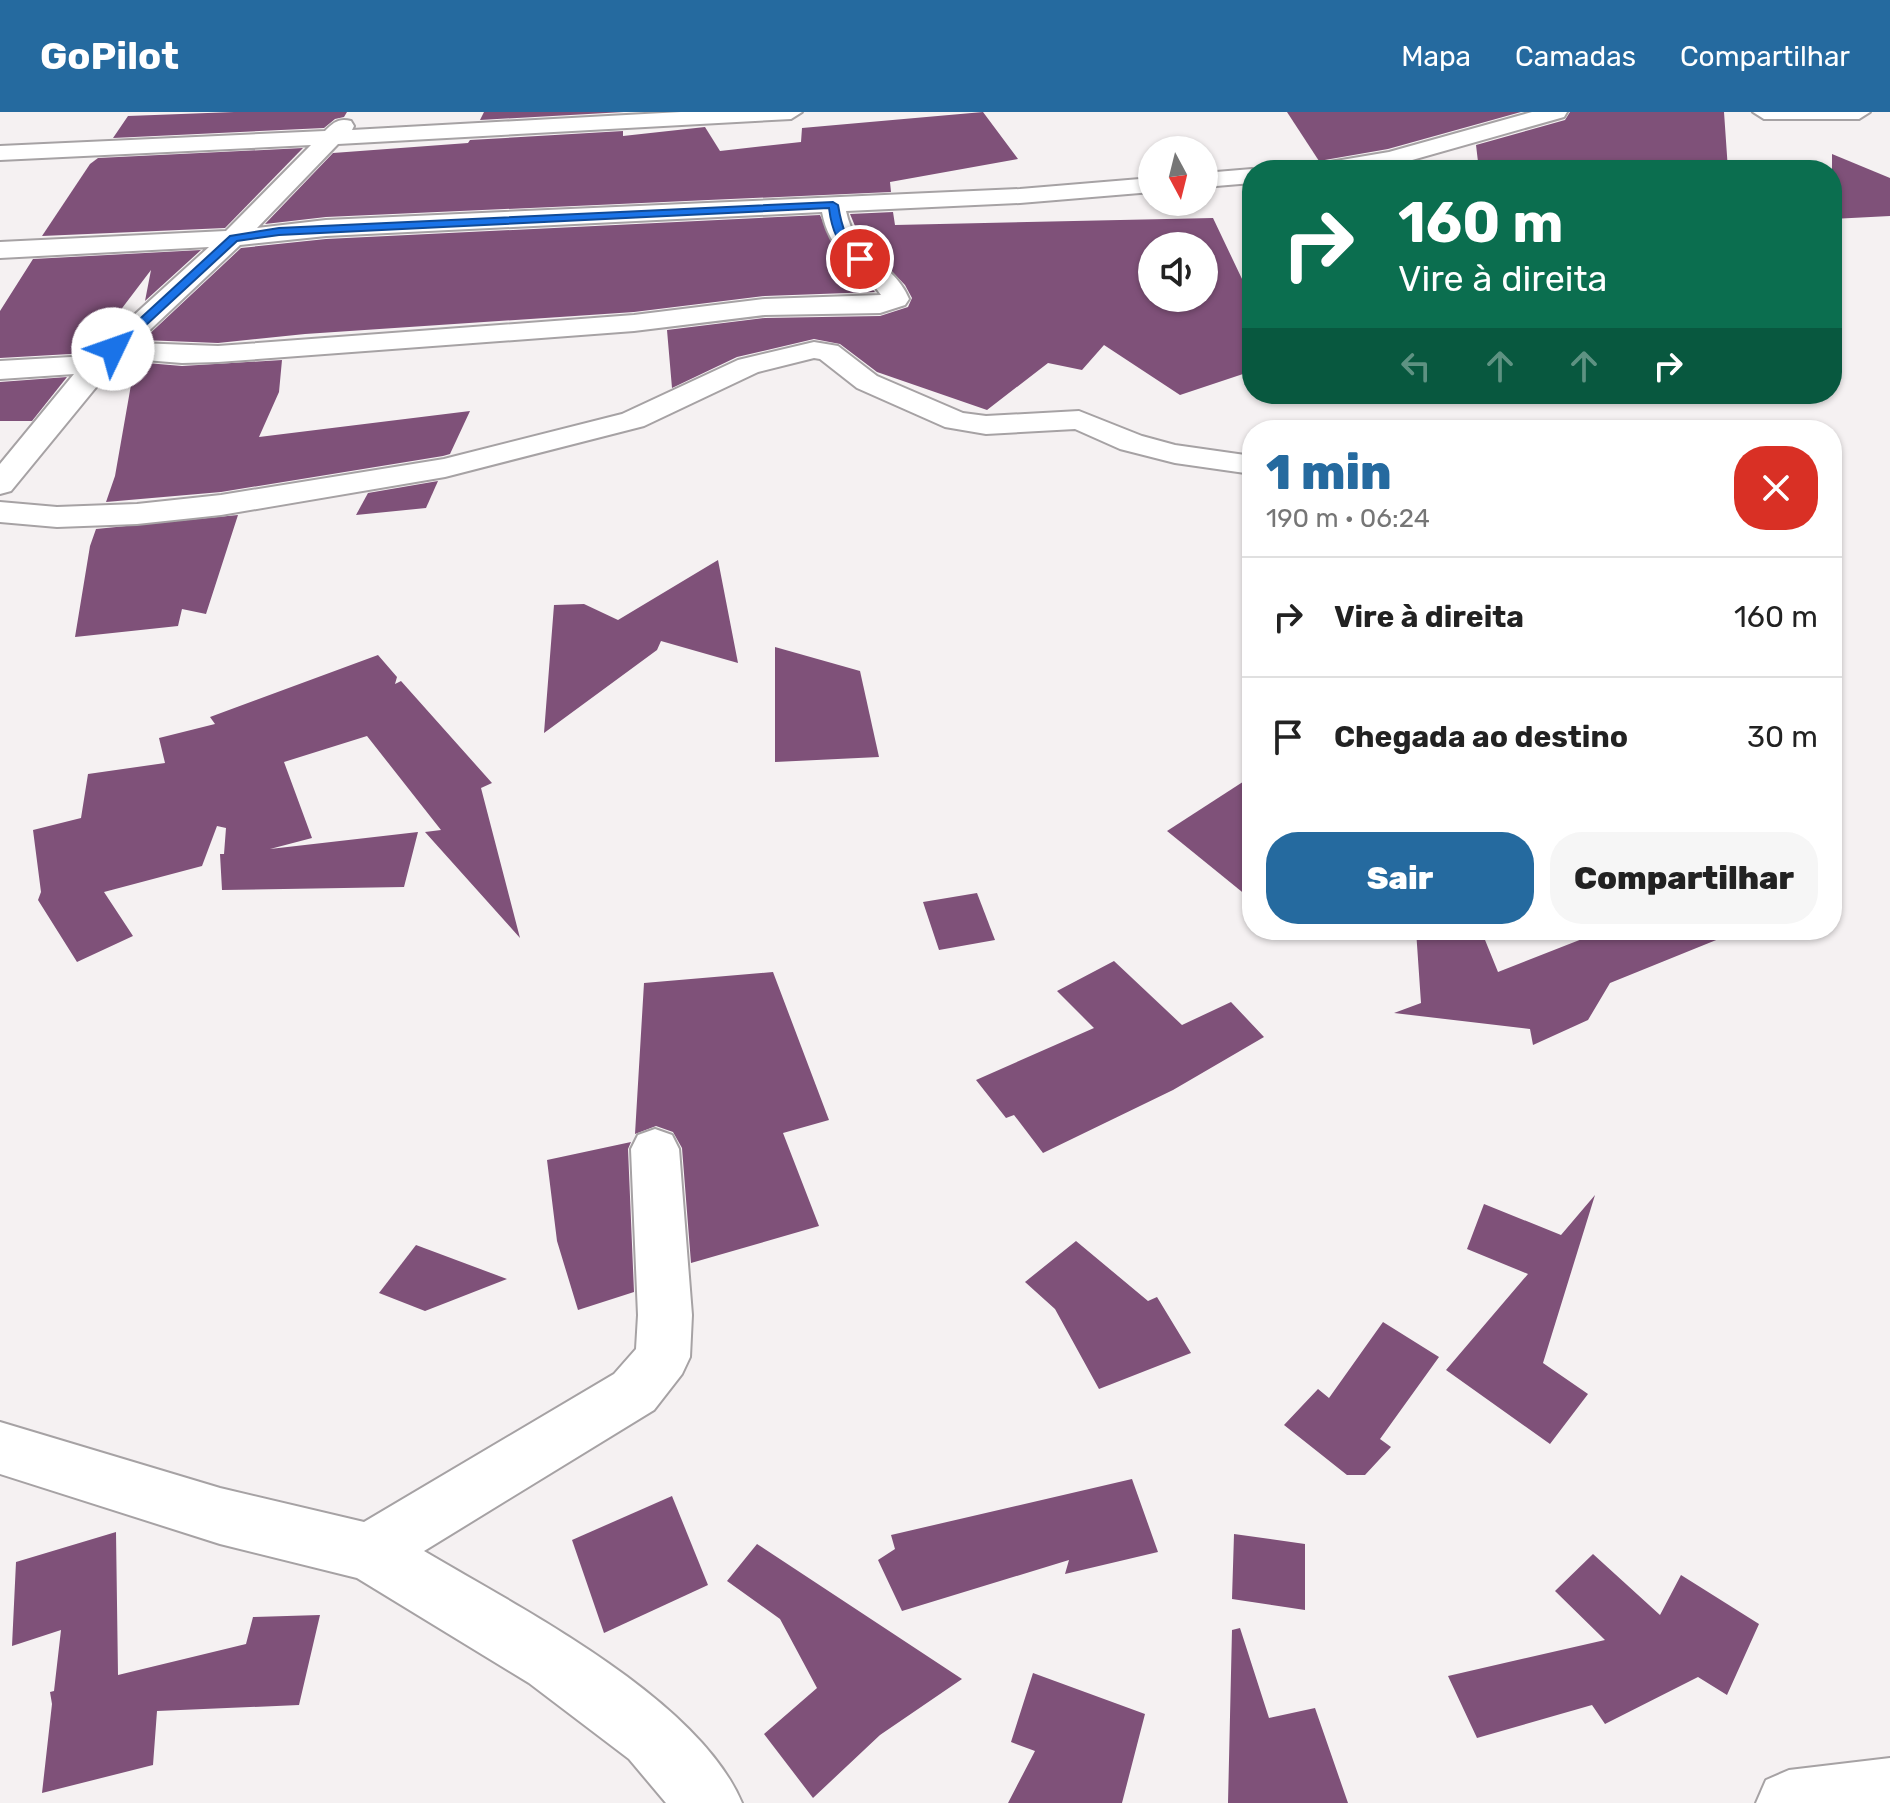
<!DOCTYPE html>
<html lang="pt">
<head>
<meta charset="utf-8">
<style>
	:root { --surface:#fff; --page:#f6f6f6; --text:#222; --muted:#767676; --line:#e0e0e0; --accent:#256a9f }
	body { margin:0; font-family:Rubik,sans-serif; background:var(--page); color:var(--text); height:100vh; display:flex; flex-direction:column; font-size:30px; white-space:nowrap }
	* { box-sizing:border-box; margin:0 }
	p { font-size:26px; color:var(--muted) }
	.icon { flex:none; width:44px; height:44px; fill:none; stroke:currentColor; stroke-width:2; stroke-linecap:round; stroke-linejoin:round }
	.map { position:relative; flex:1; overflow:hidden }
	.details { position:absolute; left:1242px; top:308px; width:600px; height:520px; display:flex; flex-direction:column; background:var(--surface); border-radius:32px; box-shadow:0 2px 6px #0004 }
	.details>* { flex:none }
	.top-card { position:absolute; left:1242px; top:48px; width:600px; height:244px; border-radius:32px; box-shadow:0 2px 6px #0004; background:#0b6e4f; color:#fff; overflow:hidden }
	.needle { width:52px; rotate:173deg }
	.fabs { position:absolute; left:1138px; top:24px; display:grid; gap:16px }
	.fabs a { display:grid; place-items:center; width:80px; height:80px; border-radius:50%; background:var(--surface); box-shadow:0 2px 6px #0004; font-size:40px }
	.pin { position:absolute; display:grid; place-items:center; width:68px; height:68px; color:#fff; margin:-34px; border:4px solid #fff; border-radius:50%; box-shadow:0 2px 8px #0007 }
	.me { position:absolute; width:88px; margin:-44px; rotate:48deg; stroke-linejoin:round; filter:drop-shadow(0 0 6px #0008) }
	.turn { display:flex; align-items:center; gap:28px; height:168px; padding:0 24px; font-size:36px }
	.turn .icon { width:104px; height:104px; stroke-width:2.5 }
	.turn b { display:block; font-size:56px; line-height:68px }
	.lanes { display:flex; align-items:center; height:76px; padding:0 24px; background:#0003; justify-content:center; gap:40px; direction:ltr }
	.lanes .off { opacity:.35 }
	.round { display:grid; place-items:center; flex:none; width:84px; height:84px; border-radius:32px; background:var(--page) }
	.overview { display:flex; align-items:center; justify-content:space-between; height:136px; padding:0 24px }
	h1 { font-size:48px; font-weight:800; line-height:60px; color:var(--accent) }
	.cta { display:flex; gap:16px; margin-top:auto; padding:16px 24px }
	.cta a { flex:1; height:92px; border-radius:32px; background:var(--accent); color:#fff; font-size:32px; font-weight:800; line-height:92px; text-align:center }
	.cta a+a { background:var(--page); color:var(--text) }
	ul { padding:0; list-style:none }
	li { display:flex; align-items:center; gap:24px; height:120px; padding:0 24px; border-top:2px solid var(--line) }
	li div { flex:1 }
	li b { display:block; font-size:30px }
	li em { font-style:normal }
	header { display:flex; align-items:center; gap:48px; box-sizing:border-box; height:112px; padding:0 40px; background:var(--accent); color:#fff }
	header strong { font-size:38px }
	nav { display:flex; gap:44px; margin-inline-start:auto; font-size:28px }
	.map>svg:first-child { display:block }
</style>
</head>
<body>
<header>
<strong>GoPilot</strong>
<nav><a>Mapa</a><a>Camadas</a><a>Compartilhar</a></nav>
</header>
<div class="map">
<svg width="1890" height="1691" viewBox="0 0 1890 1691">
	<rect width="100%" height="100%" fill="#f5f1f2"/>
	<g fill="#7f5179" fill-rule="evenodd">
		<path d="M234,0H347L344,5L335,7L324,16L113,26L128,4Z"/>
		<path d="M484,0H624L480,8Z"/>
		<path d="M983,0L1018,47L890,70L891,80L326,105L265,112L333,41L468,31L470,28L623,19V24L705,15L720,39L801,30L802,16Z"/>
		<path d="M1287,0H1521L1388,37L1319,49Z"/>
		<path d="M1570,0H1724L1728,58H1479L1476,33L1565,8Z"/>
		<path d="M303,36L225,116L42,124L90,52L98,46Z"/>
		<path d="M1832,42L1890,66V104L1832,107Z"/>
		<path d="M893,100L895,113L1213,106L1252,188V259L1180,283L1104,233L1082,258L1048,251L987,298L877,260L840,232L814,227L737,245L672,276L667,218L765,206L880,204L908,195L912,186L905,173L860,126L850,102ZM1152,134H1204V186H1152Z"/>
		<path d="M820,103L836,139L875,180L765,184L634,200L305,222L218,231L143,228L241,136L326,127Z"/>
		<path d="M201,138L145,189L151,158L88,241L0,246V199L33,147Z"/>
		<path d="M282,248L279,280L259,325L470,299L450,342L443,344L221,380L106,390L115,364L135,250L182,254Z"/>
		<path d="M67,265L32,309H0V270Z"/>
		<path d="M438,369L426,396L356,403L368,381Z"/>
		<path d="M238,403L206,502L182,497L178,514L75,525L90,434L96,417Z"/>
		<path d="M718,448L738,551L661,529L657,538L544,621L554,493L584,492L618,508Z"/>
		<path d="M775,535L860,559L879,645L775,650Z"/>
		<path d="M378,543L397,565L395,572L401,569L492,671L481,676L520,826L425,720L441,718L367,624L284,650L312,726L270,737L418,720L404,775L222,778L220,742H224L226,716L217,714L202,754L104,780L133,824L77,850L38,788L41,780L33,718L81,706L88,662L165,651L159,626L215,612L210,605Z"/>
		<path d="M1252,664V788L1167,719Z"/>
		<path d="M977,781L995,828L939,838L923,790Z"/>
		<path d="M1416,818H1481L1498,860L1605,818L1736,820L1610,871L1588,908L1533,933L1530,917L1394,901L1421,891Z"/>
		<path d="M1114,849L1182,913L1231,890L1264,925L1173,978L1043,1041L1014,1003L1006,1006L976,968L1094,916L1057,879Z"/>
		<path d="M773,860L829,1008L783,1021L819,1114L691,1151L682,1036L673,1020L656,1014L635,1022L644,871Z"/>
		<path d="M631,1030L628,1037L634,1180L578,1198L557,1129L547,1048Z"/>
		<path d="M1595,1083L1543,1251L1588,1282L1550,1332L1446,1258L1528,1162L1467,1137L1484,1092L1561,1123Z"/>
		<path d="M1076,1129L1148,1189L1157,1185L1191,1241L1099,1277L1055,1197L1025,1170Z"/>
		<path d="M416,1133L507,1167L425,1199L379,1181Z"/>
		<path d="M1383,1210L1439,1245L1380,1327L1391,1335L1365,1363H1347L1284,1313L1318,1277L1329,1286Z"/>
		<path d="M1132,1367L1158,1440L1065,1462L1069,1448L902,1499L878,1448L895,1437L891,1423Z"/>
		<path d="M672,1384L708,1473L604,1521L572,1428Z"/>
		<path d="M116,1420L118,1563L246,1532L253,1505L320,1503L299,1593L157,1599L153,1653L42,1681L52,1592L50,1580L54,1579L61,1518L12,1534L16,1450Z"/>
		<path d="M1234,1422L1305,1432V1498L1232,1487Z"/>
		<path d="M757,1432L962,1567L880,1623L813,1686L764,1622L817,1576L780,1507L727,1469Z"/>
		<path d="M1593,1442L1660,1503L1681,1463L1759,1512L1727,1583L1698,1565L1605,1612L1592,1593L1477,1626L1448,1564L1605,1528L1555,1479Z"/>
		<path d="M1240,1516L1269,1606L1315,1596L1348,1691H1228L1232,1518Z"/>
		<path d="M1033,1561L1145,1602L1122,1691H1008L1035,1639L1011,1630Z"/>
	</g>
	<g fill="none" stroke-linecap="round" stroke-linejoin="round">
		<defs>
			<g id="street">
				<path d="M681,0H802L791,7L338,32L257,116L326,108L1020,77L1152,66V80L1020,91L846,99C856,147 894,150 909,187L905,193L880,201L765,203L634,219L218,250L182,251L120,246L11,379L0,382V352L74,262L0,267V249L89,244L209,135L0,146V130L226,119L311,33L0,48V34L325,19C334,10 339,6 351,9L354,14L352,18ZM822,100C830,144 860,152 881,183L765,187L634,203L218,234L136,231L240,133L326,124Z"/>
				<path d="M1532,0H1567L1564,5L1391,54L1365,58H1308L1312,53L1389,40Z"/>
				<path d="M1753,0H1870L1859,7H1764Z"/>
				<path d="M1252,57L1256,58H1252V71L1204,75V61Z"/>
				<path d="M814,230L838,234L877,264L963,301L986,304L1079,299L1142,324L1175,333L1252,344V362L1175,351L1120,337L1075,317L986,322L945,315L857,276L820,247L814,246L758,260L644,314L445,365L221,403L137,412L57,415L0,410V390L57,395L137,392L221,383L444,347L622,302L738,248Z"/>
				<path d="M655,1017L672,1023L679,1037L692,1203L690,1245L682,1262L654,1298L424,1439C520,1496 698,1586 742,1691H666L629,1647L529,1571L357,1466L220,1432L0,1362V1310L220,1376L364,1410L614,1262L636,1237L638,1203L631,1037L638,1023Z"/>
				<path d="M1890,1646V1691H1756L1766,1668L1789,1658Z"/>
			</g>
		</defs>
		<use href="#street" stroke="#a6a2a4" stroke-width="4"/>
		<use href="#street" fill="#fff" fill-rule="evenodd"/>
	</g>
	<path fill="#1a73e8" stroke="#114b97" stroke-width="2" d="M833,90L838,93C842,117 846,128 863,144V149H856C838,132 832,120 829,96L279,123L237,129L117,240L107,237L230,124L279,116Z"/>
</svg>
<div class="fabs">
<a><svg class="needle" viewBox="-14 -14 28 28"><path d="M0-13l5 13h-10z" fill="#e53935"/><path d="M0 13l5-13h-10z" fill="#767676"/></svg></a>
<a><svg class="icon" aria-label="sound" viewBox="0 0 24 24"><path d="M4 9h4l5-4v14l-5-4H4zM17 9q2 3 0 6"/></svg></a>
</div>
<div class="pin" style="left:860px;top:147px;background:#d93025"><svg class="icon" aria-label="arrive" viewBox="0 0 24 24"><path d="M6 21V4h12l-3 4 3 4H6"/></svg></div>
<svg class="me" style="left:113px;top:237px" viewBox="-20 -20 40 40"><circle r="19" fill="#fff"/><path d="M0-13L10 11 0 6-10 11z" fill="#1a73e8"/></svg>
<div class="top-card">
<div class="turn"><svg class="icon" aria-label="right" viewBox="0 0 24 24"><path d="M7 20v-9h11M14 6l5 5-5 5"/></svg><div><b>160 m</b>Vire à direita</div></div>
<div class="lanes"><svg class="icon off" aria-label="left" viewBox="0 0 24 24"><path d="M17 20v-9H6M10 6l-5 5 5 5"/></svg><svg class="icon off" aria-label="ahead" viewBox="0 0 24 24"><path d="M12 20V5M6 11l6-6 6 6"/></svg><svg class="icon off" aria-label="ahead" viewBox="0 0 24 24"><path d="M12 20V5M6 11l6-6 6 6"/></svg><svg class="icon" aria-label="right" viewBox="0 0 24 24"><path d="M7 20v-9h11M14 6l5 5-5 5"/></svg></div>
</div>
<section class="details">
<div class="overview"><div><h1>1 min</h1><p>190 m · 06:24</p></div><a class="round" style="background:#d93025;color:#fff"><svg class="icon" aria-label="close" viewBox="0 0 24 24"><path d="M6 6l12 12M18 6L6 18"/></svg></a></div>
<ul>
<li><svg class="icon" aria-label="right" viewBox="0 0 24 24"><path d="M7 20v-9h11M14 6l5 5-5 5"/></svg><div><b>Vire à direita</b></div><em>160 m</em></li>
<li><svg class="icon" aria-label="arrive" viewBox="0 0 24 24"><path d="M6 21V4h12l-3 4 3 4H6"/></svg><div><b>Chegada ao destino</b></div><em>30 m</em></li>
</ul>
<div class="cta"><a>Sair</a><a>Compartilhar</a></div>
</section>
</div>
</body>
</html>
